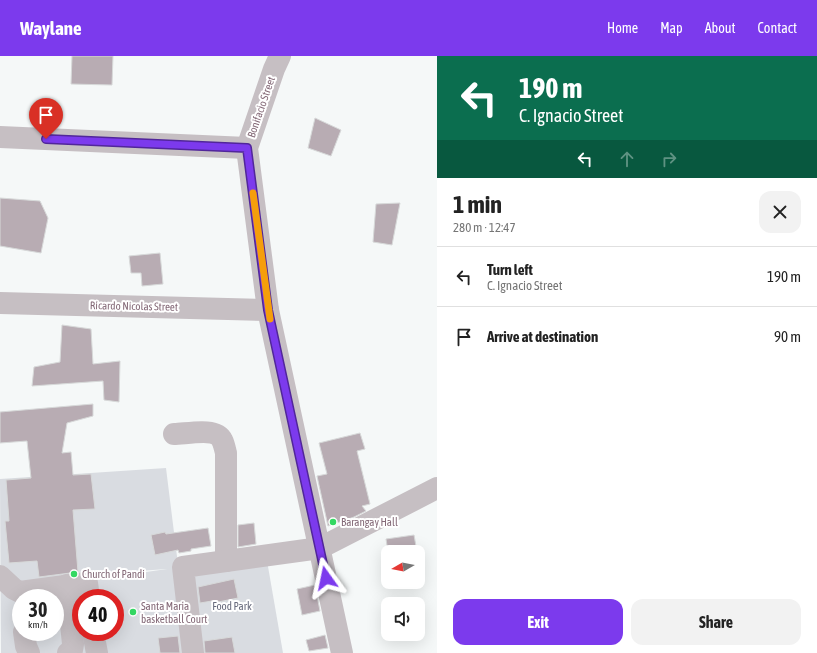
<!DOCTYPE html>
<html lang="en">
<head>
<meta charset="utf-8">
<style>
	:root { --surface:#fff; --page:#f2f2f2; --text:#222; --muted:#767676; --line:#e0e0e0; --accent:#7c3aed }
	body { margin:0; font-family:"Asap Condensed",sans-serif; background:var(--page); color:var(--text); height:100vh; display:flex; flex-direction:column; font-size:15px; white-space:nowrap }
	* { box-sizing:border-box; margin:0 }
	p { font-size:13px; color:var(--muted) }
	.icon { flex:none; width:22px; height:22px; fill:none; stroke:currentColor; stroke-width:2; stroke-linecap:round; stroke-linejoin:round }
	.map { position:relative; flex:1; overflow:hidden }
	.panel { display:flex; flex-direction:column; background:var(--surface); width:380px }
	.panel>* { flex:none }
	.hud { background:#0b6e4f; color:#fff; overflow:hidden }
	.needle { width:26px; rotate:261deg }
	.buttons { position:absolute; left:381px; top:489px; display:grid; gap:8px }
	.buttons a { display:grid; place-items:center; width:44px; height:44px; border-radius:8px; background:var(--surface); box-shadow:0 4px 16px #0002; font-size:20px }
	.speed { position:absolute; left:12px; top:533px; display:flex; gap:8px; font-size:20px; font-weight:700; text-align:center }
	.speed>* { display:grid; place-content:center; width:52px; height:52px; border-radius:50%; background:var(--surface); box-shadow:0 4px 16px #0002; line-height:1 }
	.speed small { font-size:10px; font-weight:400 }
	.speed .limit { border:6px solid #d22; background:#fff; color:#111 }
	.pin { position:absolute; display:grid; place-items:center; width:34px; height:34px; color:#fff; margin:-41px -17px; border-radius:50% 50% 50% 0; rotate:-45deg; box-shadow:0 0 4px #0007 }
	.pin .icon { rotate:45deg }
	.me { position:absolute; width:44px; margin:-22px; rotate:348deg; stroke-linejoin:round; filter:drop-shadow(0 0 3px #0008) }
	.turn { display:flex; align-items:center; gap:14px; height:84px; padding:0 16px; font-size:18px }
	.turn .icon { width:52px; height:52px; stroke-width:2.5 }
	.turn b { display:block; font-size:28px; line-height:34px }
	.lanes { display:flex; align-items:center; height:38px; padding:0 16px; background:#0003; justify-content:center; gap:20px; direction:ltr }
	.lanes .off { opacity:.35 }
	.round { display:grid; place-items:center; flex:none; width:42px; height:42px; border-radius:12px; background:var(--page) }
	.summary { display:flex; align-items:center; justify-content:space-between; height:68px; padding:0 16px }
	h1 { font-size:24px; font-weight:700; line-height:30px }
	.action { display:flex; gap:8px; margin-top:auto; padding:8px 16px }
	.action a { flex:1; height:46px; border-radius:12px; background:var(--accent); color:#fff; font-size:16px; font-weight:700; line-height:46px; text-align:center }
	.action a+a { background:var(--page); color:var(--text) }
	ul { padding:0; list-style:none }
	li { display:flex; align-items:center; gap:12px; height:60px; padding:0 16px; border-top:1px solid var(--line) }
	li div { flex:1 }
	li b { display:block; font-size:15px }
	li em { font-style:normal }
	header { display:flex; align-items:center; gap:24px; box-sizing:border-box; height:56px; padding:0 20px; background:var(--accent); color:#fff }
	header strong { font-size:19px }
	nav { display:flex; gap:22px; margin-inline-start:auto; font-size:14px }
	main { display:flex; flex:1; min-height:0 }
	.map>svg:first-child { display:block }
</style>
</head>
<body>
<header>
<strong>Waylane</strong>
<nav><a>Home</a><a>Map</a><a>About</a><a>Contact</a></nav>
</header>
<main>
<div class="map">
<svg width="437" height="597" viewBox="0 0 437 597">
	<rect width="100%" height="100%" fill="#f5f8f8"/>
	<g fill="#d9dce1" fill-rule="evenodd">
		<path d="M166,412L189,597H1L0,423ZM167,513L146,516L55,521ZM21,542H55V576H21ZM81,542H115V576H81Z"/>
		<path d="M266,499L283,597H196L183,515Z"/>
	</g>
	<g fill="#b8acb3" stroke="#d7d9d9">
		<path d="M72,0H113L112,29L71,28Z"/>
		<path d="M315,62L341,74L331,100L308,92Z"/>
		<path d="M0,142L40,145L48,162L41,197L0,190Z"/>
		<path d="M400,147L392,189L373,186L376,148Z"/>
		<path d="M160,197L163,228L142,230L141,217H131L129,200Z"/>
		<path d="M62,269L91,273L93,308L120,305L119,346L104,344L103,325L32,330L34,311L60,306Z"/>
		<path d="M93,348V360L67,367L62,397L71,396L73,419L91,418L95,453L73,454L78,516L39,521L37,505L9,507L5,465H9L6,424L31,422L27,385L0,387V356Z"/>
		<path d="M360,377L365,393L357,395L370,448L362,450L366,455L354,461L328,470L317,420L327,418L319,387Z"/>
		<path d="M254,467L256,488L238,491V469Z"/>
		<path d="M208,472L211,490L191,493V495L179,497L178,494L155,499L151,479L165,476L166,478Z"/>
		<path d="M414,479L417,496H388L386,483Z"/>
		<path d="M234,523L238,542L213,547L212,545L200,547L198,531Z"/>
		<path d="M315,529L320,555L302,559L297,533Z"/>
		<path d="M325,579L328,592L309,595L306,584Z"/>
		<path d="M178,580L180,597H160L158,582Z"/>
		<path d="M232,581L235,597H205L204,585Z"/>
	</g>
	<g fill="none" stroke-linecap="round" stroke-linejoin="round">
		<g stroke="#c6bfc3" stroke-width="22">
			<path d="M280,0L274,13L247,92L268,254L342,597"/>
			<path d="M0,81L247,92"/>
			<path d="M0,247L268,254"/>
			<path d="M174,378C186,378 216,371 222,384C224,388 225,393 226,397V505"/>
			<path d="M0,520L14,533L20,536L87,527L89,542"/>
			<path d="M67,529L73,588L72,594L68,597"/>
			<path d="M24,576L26,590L29,597"/>
			<path d="M93,576L97,597"/>
			<path d="M193,597L183,511L320,492L437,432"/>
		</g>
	</g>
	<g fill="none" stroke-linecap="round" stroke-linejoin="round">
		<defs>
			<path id="route" d="M46,83L247,92L268,254L326,522"/>
		</defs>
		<use href="#route" stroke="#51269a" stroke-width="10"/>
		<use href="#route" stroke="#7c3aed" stroke-width="7"/>
		<path stroke="#f59e0b" stroke-width="7" d="M253,137L270,263"/>
	</g>
	<g fill="#34d963" stroke="#fff" stroke-width="1.5">
		<circle cx="333" cy="466" r="4"/>
		<circle cx="74" cy="518" r="4"/>
		<circle cx="133" cy="556" r="4"/>
	</g>
	<g text-anchor="middle" stroke-width="4" stroke-linejoin="round" paint-order="stroke">
		<g font-size="11" fill="#846977" stroke="#fff">
			<text transform="translate(261 51) rotate(-71)" y="4">Bonifacio Street</text>
			<text transform="translate(134 250) rotate(1)" y="4">Ricardo Nicolas Street</text>
		</g>
		<g font-size="11" fill="#846977" stroke="#fff" text-anchor="start">
			<text x="341" y="470">Barangay Hall</text>
			<text x="82" y="522">Church of Pandi</text>
			<text x="141" y="554">Santa Maria<tspan x="141" dy="13">basketball Court</tspan></text>
		</g>
		<g font-size="11" fill="#676a7c" stroke="#fff">
			<text x="232" y="554">Food Park</text>
		</g>
	</g>
</svg>
<div class="buttons">
<a><svg class="needle" viewBox="-14 -14 28 28"><path d="M0-13l5 13h-10z" fill="#e53935"/><path d="M0 13l5-13h-10z" fill="#767676"/></svg></a>
<a><svg class="icon" aria-label="sound" viewBox="0 0 24 24"><path d="M4 9h4l5-4v14l-5-4H4zM17 9q2 3 0 6"/></svg></a>
</div>
<div class="speed"><div>30<small>km/h</small></div><div class="limit">40</div></div>
<div class="pin" style="left:46px;top:83px;background:#d93025"><svg class="icon" aria-label="arrive" viewBox="0 0 24 24"><path d="M6 21V4h12l-3 4 3 4H6"/></svg></div>
<svg class="me" style="left:326px;top:522px" viewBox="-20 -20 40 40"><path d="M0-17L14 15 0 8-14 15z" fill="#7c3aed" stroke="#fff" stroke-width="4"/></svg>
</div>
<section class="panel">
<div class="hud">
<div class="turn"><svg class="icon" aria-label="left" viewBox="0 0 24 24"><path d="M17 20v-9H6M10 6l-5 5 5 5"/></svg><div><b>190 m</b>C. Ignacio Street</div></div>
<div class="lanes"><svg class="icon" aria-label="left" viewBox="0 0 24 24"><path d="M17 20v-9H6M10 6l-5 5 5 5"/></svg><svg class="icon off" aria-label="ahead" viewBox="0 0 24 24"><path d="M12 20V5M6 11l6-6 6 6"/></svg><svg class="icon off" aria-label="right" viewBox="0 0 24 24"><path d="M7 20v-9h11M14 6l5 5-5 5"/></svg></div>
</div>
<div class="summary"><div><h1>1 min</h1><p>280 m · 12:47</p></div><a class="round"><svg class="icon" aria-label="close" viewBox="0 0 24 24"><path d="M6 6l12 12M18 6L6 18"/></svg></a></div>
<ul>
<li><svg class="icon" aria-label="left" viewBox="0 0 24 24"><path d="M17 20v-9H6M10 6l-5 5 5 5"/></svg><div><b>Turn left</b><p>C. Ignacio Street</p></div><em>190 m</em></li>
<li><svg class="icon" aria-label="arrive" viewBox="0 0 24 24"><path d="M6 21V4h12l-3 4 3 4H6"/></svg><div><b>Arrive at destination</b></div><em>90 m</em></li>
</ul>
<div class="action"><a>Exit</a><a>Share</a></div>
</section>
</main>
</body>
</html>
